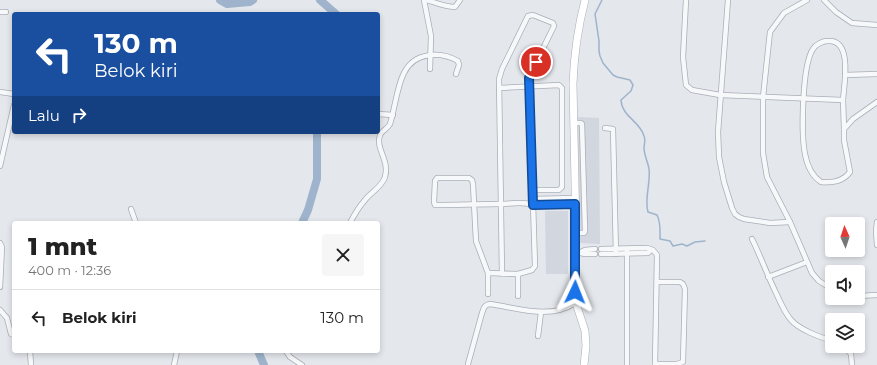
<!DOCTYPE html>
<html lang="id">
<head>
<meta charset="utf-8">
<style>
	:root { --surface:#fff; --page:#f6f6f6; --text:#222; --muted:#767676; --line:#e0e0e0 }
	body { margin:0; font-family:Montserrat,sans-serif; background:var(--page); color:var(--text); height:100vh; display:flex; flex-direction:column; font-size:15px; white-space:nowrap }
	* { box-sizing:border-box; margin:0 }
	p { font-size:13px; color:var(--muted) }
	.icon { flex:none; width:22px; height:22px; fill:none; stroke:currentColor; stroke-width:2; stroke-linecap:round; stroke-linejoin:round }
	.map { position:relative; flex:1; overflow:hidden }
	.sheet { position:absolute; left:12px; top:221px; width:368px; height:132px; display:flex; flex-direction:column; background:var(--surface); border-radius:4px; box-shadow:0 2px 6px #0003 }
	.sheet>* { flex:none }
	.banner { position:absolute; left:12px; top:12px; width:368px; height:122px; border-radius:4px; box-shadow:0 2px 6px #0003; background:#1a4fa0; color:#fff; overflow:hidden }
	.needle { width:26px; rotate:357deg }
	.buttons { position:absolute; left:825px; top:217px; display:grid; gap:8px }
	.buttons a { display:grid; place-items:center; width:40px; height:40px; border-radius:4px; background:var(--surface); box-shadow:0 2px 6px #0003; font-size:20px }
	.pin { position:absolute; display:grid; place-items:center; width:34px; height:34px; color:#fff; margin:-17px; border:2px solid #fff; border-radius:50%; box-shadow:0 1px 4px #0007 }
	.me { position:absolute; width:44px; margin:-22px; rotate:2deg; stroke-linejoin:round; filter:drop-shadow(0 0 3px #0008) }
	.turn { display:flex; align-items:center; gap:14px; height:84px; padding:0 16px; font-size:18px }
	.turn .icon { width:52px; height:52px; stroke-width:2.5 }
	.turn b { display:block; font-size:28px; line-height:34px }
	.then { display:flex; align-items:center; height:38px; padding:0 16px; background:#0003; gap:8px; font-size:15px }
	.round { display:grid; place-items:center; flex:none; width:42px; height:42px; border-radius:4px; background:var(--page) }
	.summary { display:flex; align-items:center; justify-content:space-between; height:68px; padding:0 16px }
	h1 { font-size:24px; font-weight:800; line-height:30px }
	ul { padding:0; list-style:none }
	li { display:flex; align-items:center; gap:12px; height:56px; padding:0 16px; border-top:1px solid var(--line) }
	li div { flex:1 }
	li b { display:block; font-size:15px }
	li em { font-style:normal }
	.map>svg:first-child { display:block }
</style>
</head>
<body>
<div class="map">
<svg width="877" height="365" viewBox="0 0 877 365">
	<rect width="100%" height="100%" fill="#e4e7ec"/>
	<g fill="#d2d6de">
		<path d="M578,117L599,118L600,244L579,243Z"/>
		<path d="M545,211H568V274H546Z"/>
	</g>
	<g fill="none" stroke-linecap="round" stroke-linejoin="round">
		<path stroke="#9fb4cc" stroke-width="1.5" d="M602,0L595,14L599,41V51L600,56L603,63L613,75L617,77L630,80L633,85L631,91L621,100C622,117 640,121 644,136C646,140 644,144 644,148C644,155 648,162 649,169C651,183 644,198 648,212L657,215C661,223 660,230 660,239L670,241L673,246L682,244L687,246L695,242L705,241"/>
		<g stroke="#9fb4cc" stroke-width="8">
			<path d="M220,0L227,4L250,2L253,0"/>
			<path d="M320,0L336,14"/>
			<path d="M302,223L308,210L317,179V132"/>
			<path d="M258,351L264,365"/>
		</g>
		<defs>
			<g id="minor">
				<path d="M424,0L431,36L430,69"/>
				<path d="M427,0C436,3 445,7 455,7L460,0"/>
				<path d="M686,0L683,57L686,85L692,90L720,95L843,100L844,129L853,119L877,102"/>
				<path d="M728,0L718,132L719,157L724,182L732,208L735,214L739,217L744,219L770,223L790,222"/>
				<path d="M807,0L784,13L770,32L763,97V153L767,177L790,222L812,273L819,281L832,289"/>
				<path d="M824,0L836,12L852,23L877,25"/>
				<path d="M0,12H6"/>
				<path d="M845,75L877,74"/>
				<path d="M499,88L559,85L562,88V187L559,190H533"/>
				<path d="M0,92L14,94"/>
				<path d="M843,100C844,85 853,39 828,41C823,41 816,44 813,49C802,65 801,134 805,154C807,165 812,176 821,182C832,183 843,182 850,172L844,140V129"/>
				<path d="M378,114L393,115"/>
				<path d="M573,123H581L582,124L585,231L584,233H576"/>
				<path d="M605,128L613,129L616,254"/>
				<path d="M0,166L14,105"/>
				<path d="M531,201L533,199L575,198"/>
				<path d="M131,209L136,223"/>
				<path d="M877,222L876,231L877,245"/>
				<path d="M350,223C354,215 359,207 365,200C371,192 382,187 385,177C390,161 375,148 380,135C382,130 388,129 390,124C395,108 397,86 404,73C414,52 440,51 458,61L459,65L456,74"/>
				<path d="M752,239C761,257 768,277 777,295C781,304 785,313 791,320C799,329 820,338 832,340"/>
				<path d="M0,243L2,247L0,287"/>
				<path d="M601,249L647,248L653,250L657,255L655,365"/>
				<path d="M576,252L585,254H595"/>
				<path d="M581,252L585,250L595,249"/>
				<path d="M601,254L648,253L651,250"/>
				<path d="M488,273L518,274L532,270L535,266L529,77L554,26L553,23L533,15L528,16L502,69L499,79L502,274"/>
				<path d="M518,274V296"/>
				<path d="M768,277L807,262"/>
				<path d="M488,294V273L476,241L473,184L472,180L469,178H437L435,181L434,202L435,205H438C458,205 479,204 500,204C510,204 523,201 533,205L575,204"/>
				<path d="M858,296L877,295"/>
				<path d="M0,310L7,318L11,334L14,335"/>
				<path d="M538,336L541,312"/>
				<path d="M846,346V349L851,354L852,365"/>
				<path d="M30,351L31,365"/>
				<path d="M286,351L290,357L302,365"/>
				<path d="M468,364L482,313C484,308 484,305 490,304C518,308 550,320 575,303"/>
				<path d="M655,364H677L683,362L685,289L683,284L680,282H657"/>
				<path d="M174,365L177,351"/>
				<path d="M627,365V249"/>
			</g>
			<path id="secondary" d="M584,365L586,346L585,331L575,300L576,233L573,84C574,55 578,27 585,0"/>
		</defs>
		<use href="#minor" stroke="#a9aeb7" stroke-width="6"/>
		<use href="#secondary" stroke="#a9aeb7" stroke-width="8"/>
		<use href="#minor" stroke="#f7f8fa" stroke-width="4.5"/>
		<use href="#secondary" stroke="#fff" stroke-width="7"/>
	</g>
	<g fill="none" stroke-linecap="round" stroke-linejoin="round">
		<defs>
			<path id="route" d="M536,62L529,78L533,205L575,204V292"/>
		</defs>
		<use href="#route" stroke="#114b97" stroke-width="10"/>
		<use href="#route" stroke="#1a73e8" stroke-width="7"/>
	</g>
</svg>
<div class="buttons">
<a><svg class="needle" viewBox="-14 -14 28 28"><path d="M0-13l5 13h-10z" fill="#e53935"/><path d="M0 13l5-13h-10z" fill="#767676"/></svg></a>
<a><svg class="icon" aria-label="sound" viewBox="0 0 24 24"><path d="M4 9h4l5-4v14l-5-4H4zM17 9q2 3 0 6"/></svg></a>
<a><svg class="icon" aria-label="layers" viewBox="0 0 24 24"><path d="M12 4l9 5-9 5-9-5zM3 14l9 5 9-5"/></svg></a>
</div>
<div class="pin" style="left:536px;top:62px;background:#d93025"><svg class="icon" aria-label="arrive" viewBox="0 0 24 24"><path d="M6 21V4h12l-3 4 3 4H6"/></svg></div>
<svg class="me" style="left:575px;top:292px" viewBox="-20 -20 40 40"><path d="M0-17L14 15 0 8-14 15z" fill="#1a73e8" stroke="#fff" stroke-width="4"/></svg>
<div class="banner">
<div class="turn"><svg class="icon" aria-label="left" viewBox="0 0 24 24"><path d="M17 20v-9H6M10 6l-5 5 5 5"/></svg><div><b>130 m</b>Belok kiri</div></div>
<div class="then">Lalu<svg class="icon" aria-label="right" viewBox="0 0 24 24"><path d="M7 20v-9h11M14 6l5 5-5 5"/></svg></div>
</div>
<section class="sheet">
<div class="summary"><div><h1>1 mnt</h1><p>400 m · 12:36</p></div><a class="round"><svg class="icon" aria-label="close" viewBox="0 0 24 24"><path d="M6 6l12 12M18 6L6 18"/></svg></a></div>
<ul>
<li><svg class="icon" aria-label="left" viewBox="0 0 24 24"><path d="M17 20v-9H6M10 6l-5 5 5 5"/></svg><div><b>Belok kiri</b></div><em>130 m</em></li>
</ul>
</section>
</div>
</body>
</html>
